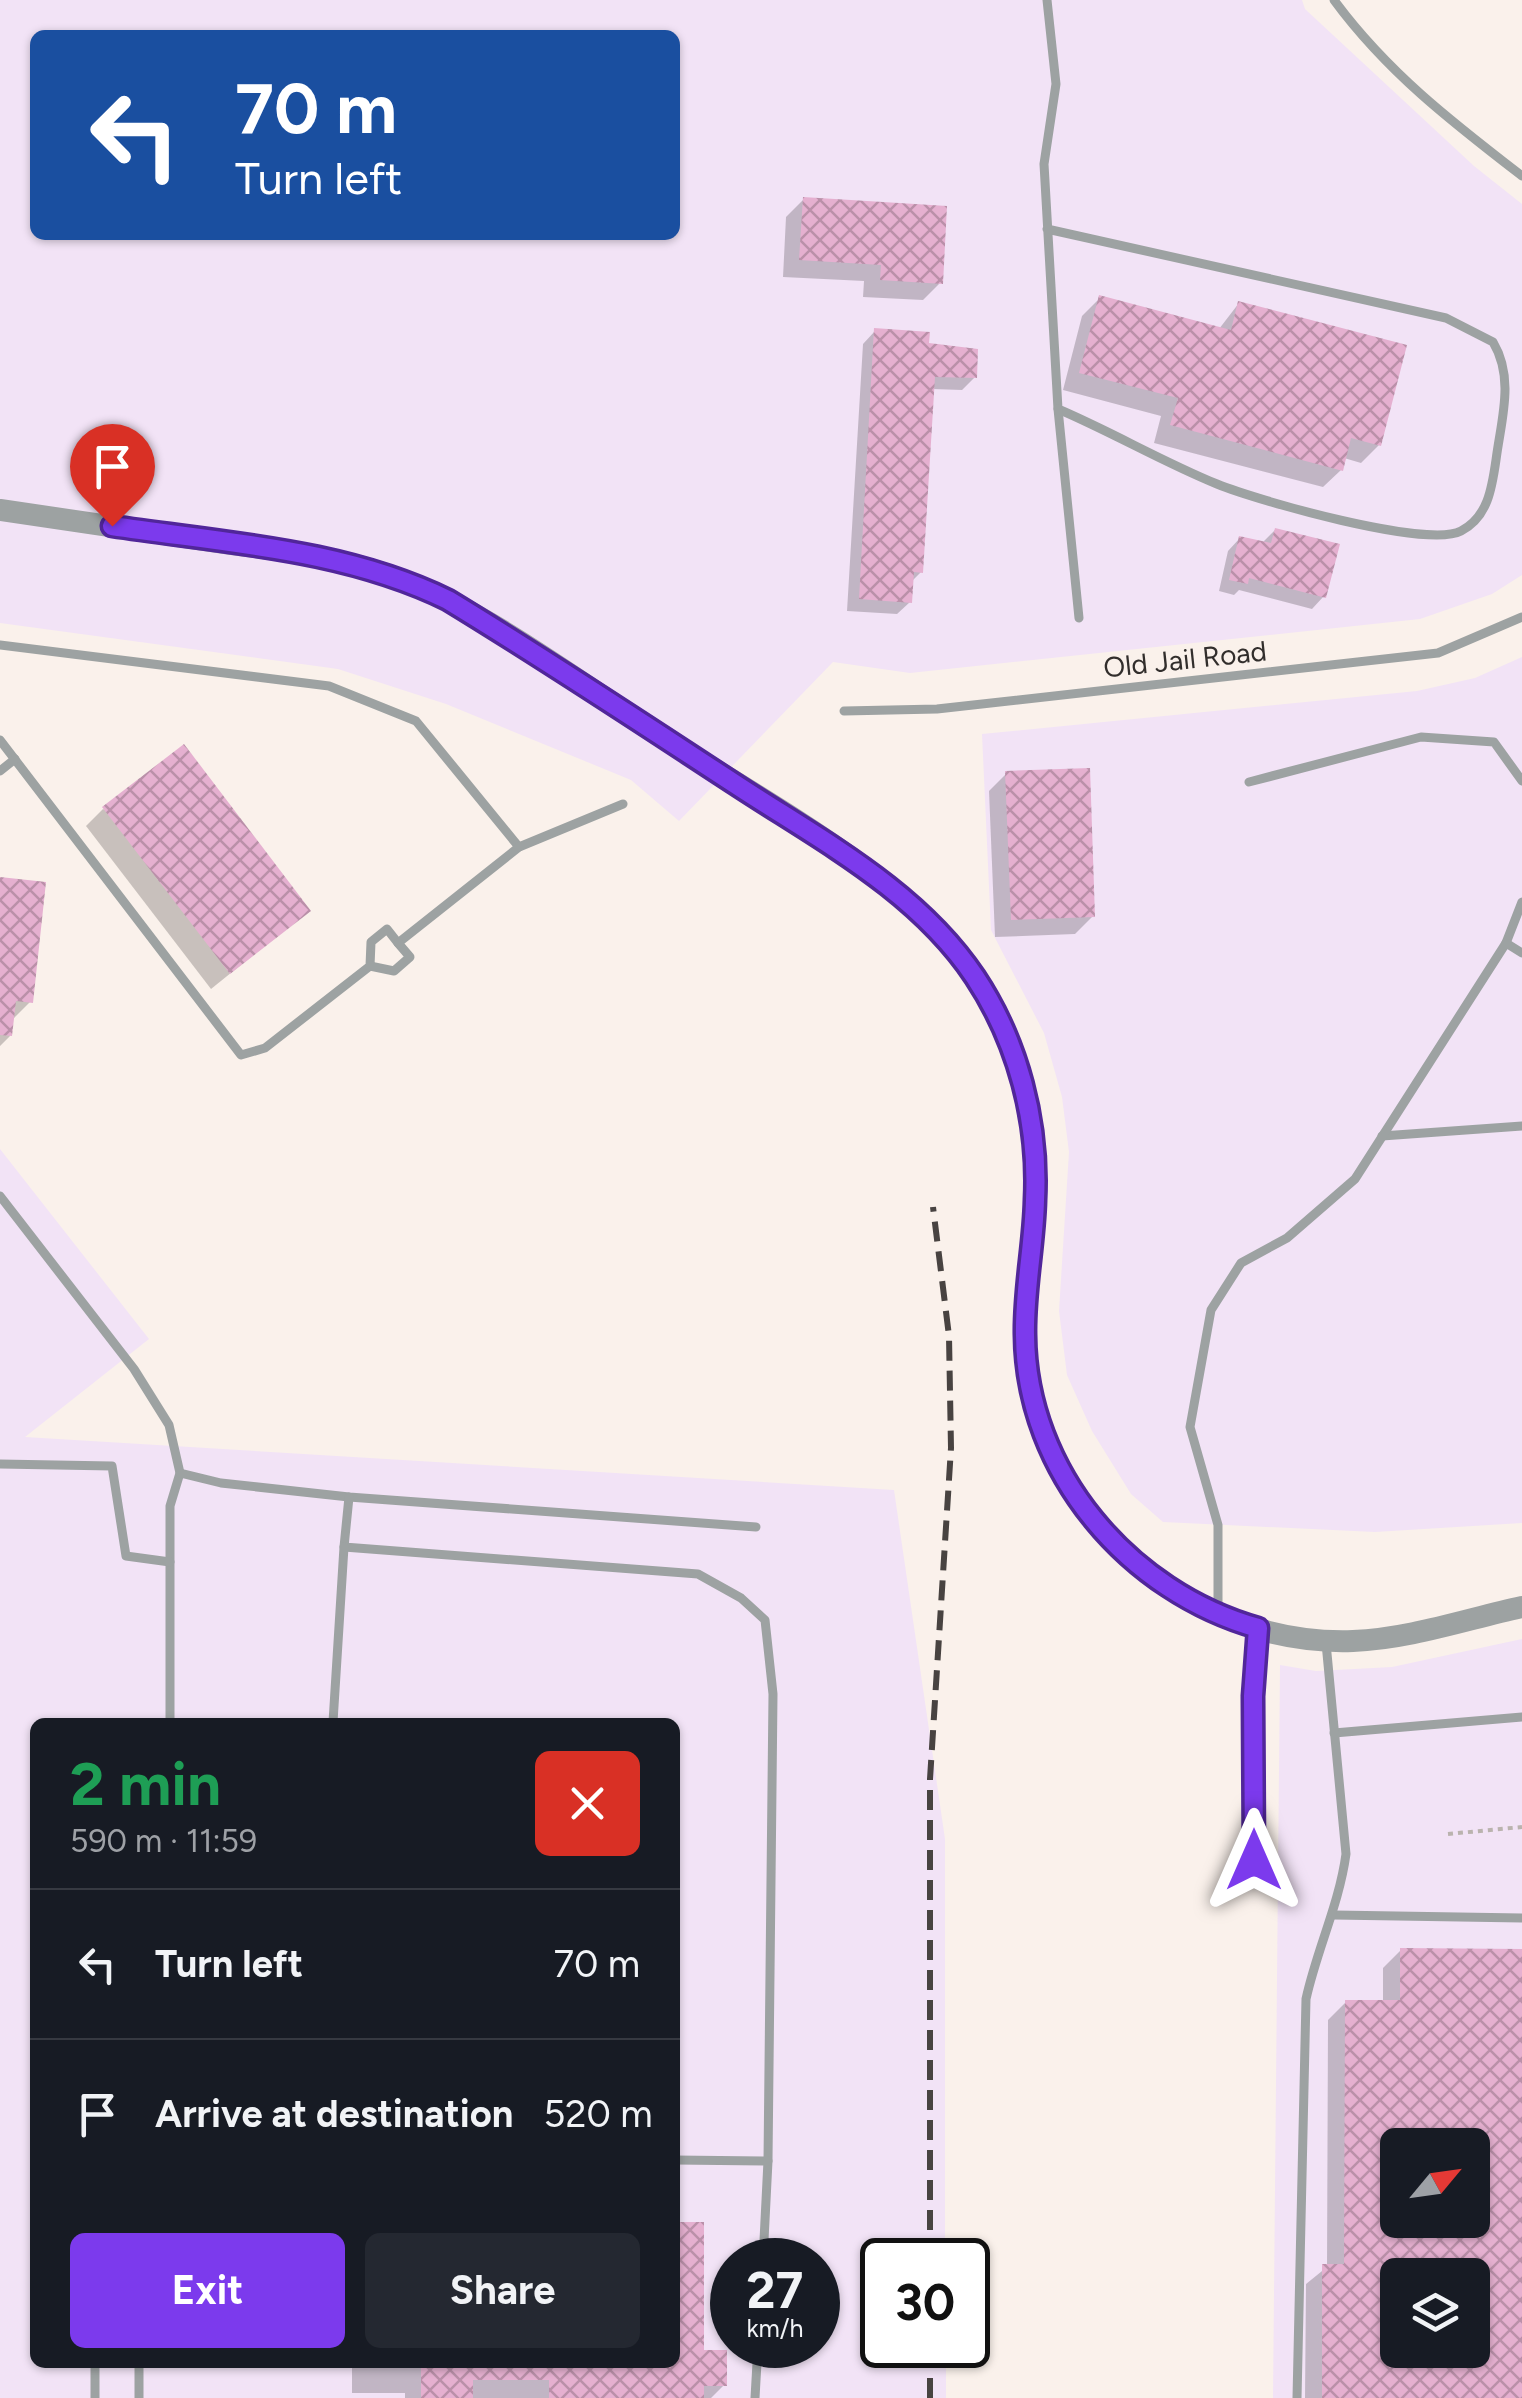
<!DOCTYPE html>
<html lang="en">
<head>
<meta charset="utf-8">
<style>
	:root { --surface:#171b24; --page:#242831; --text:#f1f3f6; --muted:#9ea1a6; --line:#363941; --accent:#7c3aed }
	body { margin:0; font-family:Figtree,sans-serif; background:var(--page); color:var(--text); height:100vh; display:flex; flex-direction:column; font-size:38px; white-space:nowrap }
	* { box-sizing:border-box; margin:0 }
	p { font-size:32px; color:var(--muted) }
	.icon { flex:none; width:55px; height:55px; fill:none; stroke:currentColor; stroke-width:2; stroke-linecap:round; stroke-linejoin:round }
	.map { position:relative; flex:1; overflow:hidden }
	.drawer { position:absolute; left:30px; top:1718px; width:650px; height:650px; display:flex; flex-direction:column; background:var(--surface); border-radius:15px; box-shadow:0 2px 8px #0004 }
	.drawer>* { flex:none }
	.top-card { position:absolute; left:30px; top:30px; width:650px; height:210px; border-radius:15px; box-shadow:0 2px 8px #0004; background:#1a4fa0; color:#fff; overflow:hidden }
	.needle { width:65px; rotate:61deg }
	.tools { position:absolute; left:1380px; top:2128px; display:grid; gap:20px }
	.tools a { display:grid; place-items:center; width:110px; height:110px; border-radius:15px; background:var(--surface); box-shadow:0 2px 8px #0004; font-size:50px }
	.speed { position:absolute; left:710px; top:2238px; display:flex; gap:20px; font-size:50px; font-weight:700; text-align:center }
	.speed>* { display:grid; place-content:center; width:130px; height:130px; border-radius:50%; background:var(--surface); box-shadow:0 2px 8px #0004; line-height:1 }
	.speed small { font-size:25px; font-weight:400 }
	.speed .limit { border:5px solid #111; border-radius:15px; background:#fff; color:#111 }
	.pin { position:absolute; display:grid; place-items:center; width:85px; height:85px; color:#fff; margin:-102px -42px; border-radius:50% 50% 50% 0; rotate:-45deg; box-shadow:0 0 10px #0007 }
	.pin .icon { rotate:45deg }
	.me { position:absolute; width:110px; margin:-55px; rotate:0deg; stroke-linejoin:round; filter:drop-shadow(0 0 8px #0008) }
	.turn { display:flex; align-items:center; gap:35px; height:210px; padding:0 40px; font-size:45px }
	.turn .icon { width:130px; height:130px; stroke-width:2.5 }
	.turn b { display:block; font-size:70px; line-height:85px }
	.round { display:grid; place-items:center; flex:none; width:105px; height:105px; border-radius:15px; background:var(--page) }
	.overview { display:flex; align-items:center; justify-content:space-between; height:170px; padding:0 40px }
	h1 { font-size:60px; font-weight:700; line-height:75px; color:#1e9e55 }
	.action { display:flex; gap:20px; margin-top:auto; padding:20px 40px }
	.action a { flex:1; height:115px; border-radius:15px; background:var(--accent); color:#fff; font-size:40px; font-weight:700; line-height:115px; text-align:center }
	.action a+a { background:var(--page); color:var(--text) }
	ul { padding:0; list-style:none }
	li { display:flex; align-items:center; gap:30px; height:150px; padding:0 40px; border-top:2px solid var(--line) }
	li div { flex:1 }
	li b { display:block; font-size:38px }
	li em { font-style:normal }
	.map>svg:first-child { display:block }
</style>
</head>
<body>
<div class="map">
<svg width="1522" height="2398" viewBox="0 0 1522 2398">
	<defs>
		<pattern id="building-cross-hatch" width="8" height="8" patternUnits="userSpaceOnUse" patternTransform="scale(2.5)"><rect width="8" height="8" fill="#e5b0d0"/><path d="M0 0l8 8M0 8l8-8" fill="none" stroke="#ba90a9"/></pattern>
	</defs>
	<rect width="100%" height="100%" fill="#faf1eb"/>
	<g fill="#f2e3f6" fill-rule="evenodd">
		<path d="M0,0H1302L1305,9L1474,166L1522,204V575L1492,594L1420,619L910,673L833,662L679,821L631,780L446,704L338,669L0,623ZM35,35H675V235H35Z"/>
		<path d="M1522,657V1523L1375,1532L1163,1522L1131,1494L1092,1431L1067,1375L1059,1311L1069,1152L1062,1097L1044,1033L991,930L982,734L1417,691L1475,678Z"/>
		<path d="M0,1149L149,1339L25,1437L894,1490L945,1839V2260H882V2345H946V2398H0ZM35,1722H675V2362H35ZM732,2260H818V2345H732Z"/>
		<path d="M1522,1639V2398H1273L1280,1665L1316,1671L1392,1667ZM1398,2145H1472V2220H1398ZM1398,2275H1472V2350H1398Z"/>
	</g>
	<g fill="#0003" fill-rule="evenodd">
		<path d="M804,199L940,283L923,300L863,297L864,281L783,277L786,217Z"/>
		<path d="M1100,298L1219,329L1239,303L1379,445L1361,463L1344,458L1341,470L1323,487L1154,443L1161,416L1063,390L1082,316Z"/>
		<path d="M875,331L927,345L975,377L962,390L932,389L921,572L911,582L910,602L897,614L847,611L863,344Z"/>
		<path d="M1275,530L1324,596L1312,609L1239,590L1234,595L1219,591L1228,551L1240,538L1262,543Z"/>
		<path d="M1006,774L1093,916L1075,934L995,937L989,791Z"/>
		<path d="M103,809L308,911L211,989L86,826Z"/>
		<path d="M0,880L30,1002L11,1021L10,1036L0,1046Z"/>
		<path d="M1401,1950L1522,1951V2398H1305L1306,2284L1327,2267L1328,2020L1346,2002L1383,2003V1968ZM1398,2145H1472V2220H1398ZM1398,2275H1472V2350H1398Z"/>
		<path d="M675,2225L702,2353L724,2385L711,2398H405V2393H352V2362H675Z"/>
	</g>
	<g fill="url(#building-cross-hatch)" fill-rule="evenodd">
		<path d="M803,197L947,206L943,284L880,280L881,265L799,260Z"/>
		<path d="M1099,295L1231,330L1238,301L1407,345L1381,446L1351,438L1343,471L1170,425L1178,398L1079,373Z"/>
		<path d="M874,328L930,332L929,343L978,349L977,378L935,377L923,573L914,572L912,603L859,599Z"/>
		<path d="M1275,528L1340,544L1326,598L1249,578L1248,584L1229,580L1239,536L1271,543Z"/>
		<path d="M184,744L311,911L230,974L102,807Z"/>
		<path d="M1090,768L1095,917L1011,920L1005,771Z"/>
		<path d="M0,877L46,882L33,1003L16,1001L12,1036L0,1035Z"/>
		<path d="M1400,1948L1522,1949V2398H1322V2264H1344L1345,2000H1400ZM1398,2145H1472V2220H1398ZM1398,2275H1472V2350H1398Z"/>
		<path d="M675,2222H704V2350H727V2386H704V2398H549V2380H473V2398H421V2362H675Z"/>
	</g>
	<g fill="none" stroke-linecap="round" stroke-linejoin="round">
		<path stroke="#bab3ae" stroke-width="4" stroke-dasharray="5 5" stroke-linecap="butt" d="M1448,1834L1522,1827"/>
		<g stroke="#9da2a2" stroke-width="9">
			<path d="M1334,0C1387,72 1452,122 1522,176"/>
			<path d="M1047,229L1446,318L1493,342C1515,379 1501,420 1496,460C1492,488 1488,517 1461,531C1427,549 1256,500 1217,484C1163,462 1112,432 1058,409L1044,164L1056,84L1047,0"/>
			<path d="M1058,409L1079,618"/>
			<path d="M0,645L329,686L416,721L519,847"/>
			<path d="M844,711L937,709L1438,653L1522,617"/>
			<path d="M0,740L241,1055L265,1048L370,966L371,942L387,929L398,943L519,847L623,804"/>
			<path d="M0,771L15,759"/>
			<path d="M1249,782L1421,737L1494,742L1522,781"/>
			<path d="M1506,943L1522,902"/>
			<path d="M370,966L394,971L410,957L398,943"/>
			<path d="M1382,1136L1522,1126"/>
			<path d="M0,1196L134,1369L169,1425L180,1473L170,1506V1722"/>
			<path d="M0,1464L112,1466L126,1556L170,1562"/>
			<path d="M180,1473L221,1483L349,1497L756,1527"/>
			<path d="M349,1497L344,1547L698,1574L741,1598L765,1620L773,1694L768,2161L763,2260"/>
			<path d="M1218,1609V1525L1190,1427L1211,1310L1241,1263L1287,1238L1355,1179L1506,943L1522,953"/>
			<path d="M333,1722L344,1547"/>
			<path d="M1334,1733L1522,1717"/>
			<path d="M1334,1915L1522,1918"/>
			<path d="M675,2160L768,2161"/>
			<path d="M95,2362V2398"/>
			<path d="M139,2398V2362"/>
			<path d="M755,2398L758,2345"/>
			<path d="M1297,2398L1306,1999C1317,1949 1339,1905 1346,1854L1326,1643"/>
		</g>
		<path stroke="#9da2a2" stroke-width="18" d="M1254,1860L1253,1696L1258,1628"/>
		<path stroke="#9da2a2" stroke-width="22" d="M0,510C75,521 150,532 225,543C274,550 325,555 373,570C470,598 577,681 663,737C763,802 901,873 970,971C1018,1038 1040,1124 1035,1206C1032,1249 1024,1292 1025,1335C1028,1506 1184,1647 1353,1641C1409,1639 1467,1619 1522,1607"/>
		<g stroke="#484341" stroke-width="6" stroke-dasharray="20 10" stroke-linecap="butt">
			<path d="M930,2260V1779L951,1448L949,1336L933,1207"/>
			<path d="M930,2398V2345"/>
		</g>
	</g>
	<g fill="none" stroke-linecap="round" stroke-linejoin="round">
		<defs>
			<path id="route" d="M112,526C225,543 344,549 448,600C545,659 640,722 735,784C820,840 917,890 975,977C1018,1042 1039,1122 1035,1200C1034,1245 1024,1290 1025,1335C1026,1473 1130,1592 1258,1628L1253,1696L1254,1860"/>
		</defs>
		<use href="#route" stroke="#51269a" stroke-width="25"/>
		<use href="#route" stroke="#7c3aed" stroke-width="18"/>
	</g>
	<g text-anchor="middle" stroke-width="8" stroke-linejoin="round" paint-order="stroke">
		<g font-size="28" fill="#322e2c" stroke="#faf1eb">
			<text transform="translate(1185 659) rotate(-6)" y="10">Old Jail Road</text>
		</g>
	</g>
</svg>
<div class="tools">
<a><svg class="needle" viewBox="-14 -14 28 28"><path d="M0-13l5 13h-10z" fill="#e53935"/><path d="M0 13l5-13h-10z" fill="#9ea1a6"/></svg></a>
<a><svg class="icon" aria-label="layers" viewBox="0 0 24 24"><path d="M12 4l9 5-9 5-9-5zM3 14l9 5 9-5"/></svg></a>
</div>
<div class="speed"><div>27<small>km/h</small></div><div class="limit">30</div></div>
<div class="pin" style="left:112px;top:526px;background:#d93025"><svg class="icon" aria-label="arrive" viewBox="0 0 24 24"><path d="M6 21V4h12l-3 4 3 4H6"/></svg></div>
<svg class="me" style="left:1254px;top:1860px" viewBox="-20 -20 40 40"><path d="M0-17L14 15 0 8-14 15z" fill="#7c3aed" stroke="#fff" stroke-width="4"/></svg>
<div class="top-card">
<div class="turn"><svg class="icon" aria-label="left" viewBox="0 0 24 24"><path d="M17 20v-9H6M10 6l-5 5 5 5"/></svg><div><b>70 m</b>Turn left</div></div>
</div>
<section class="drawer">
<div class="overview"><div><h1>2 min</h1><p>590 m · 11:59</p></div><a class="round" style="background:#d93025;color:#fff"><svg class="icon" aria-label="close" viewBox="0 0 24 24"><path d="M6 6l12 12M18 6L6 18"/></svg></a></div>
<ul>
<li><svg class="icon" aria-label="left" viewBox="0 0 24 24"><path d="M17 20v-9H6M10 6l-5 5 5 5"/></svg><div><b>Turn left</b></div><em>70 m</em></li>
<li><svg class="icon" aria-label="arrive" viewBox="0 0 24 24"><path d="M6 21V4h12l-3 4 3 4H6"/></svg><div><b>Arrive at destination</b></div><em>520 m</em></li>
</ul>
<div class="action"><a>Exit</a><a>Share</a></div>
</section>
</div>
</body>
</html>
